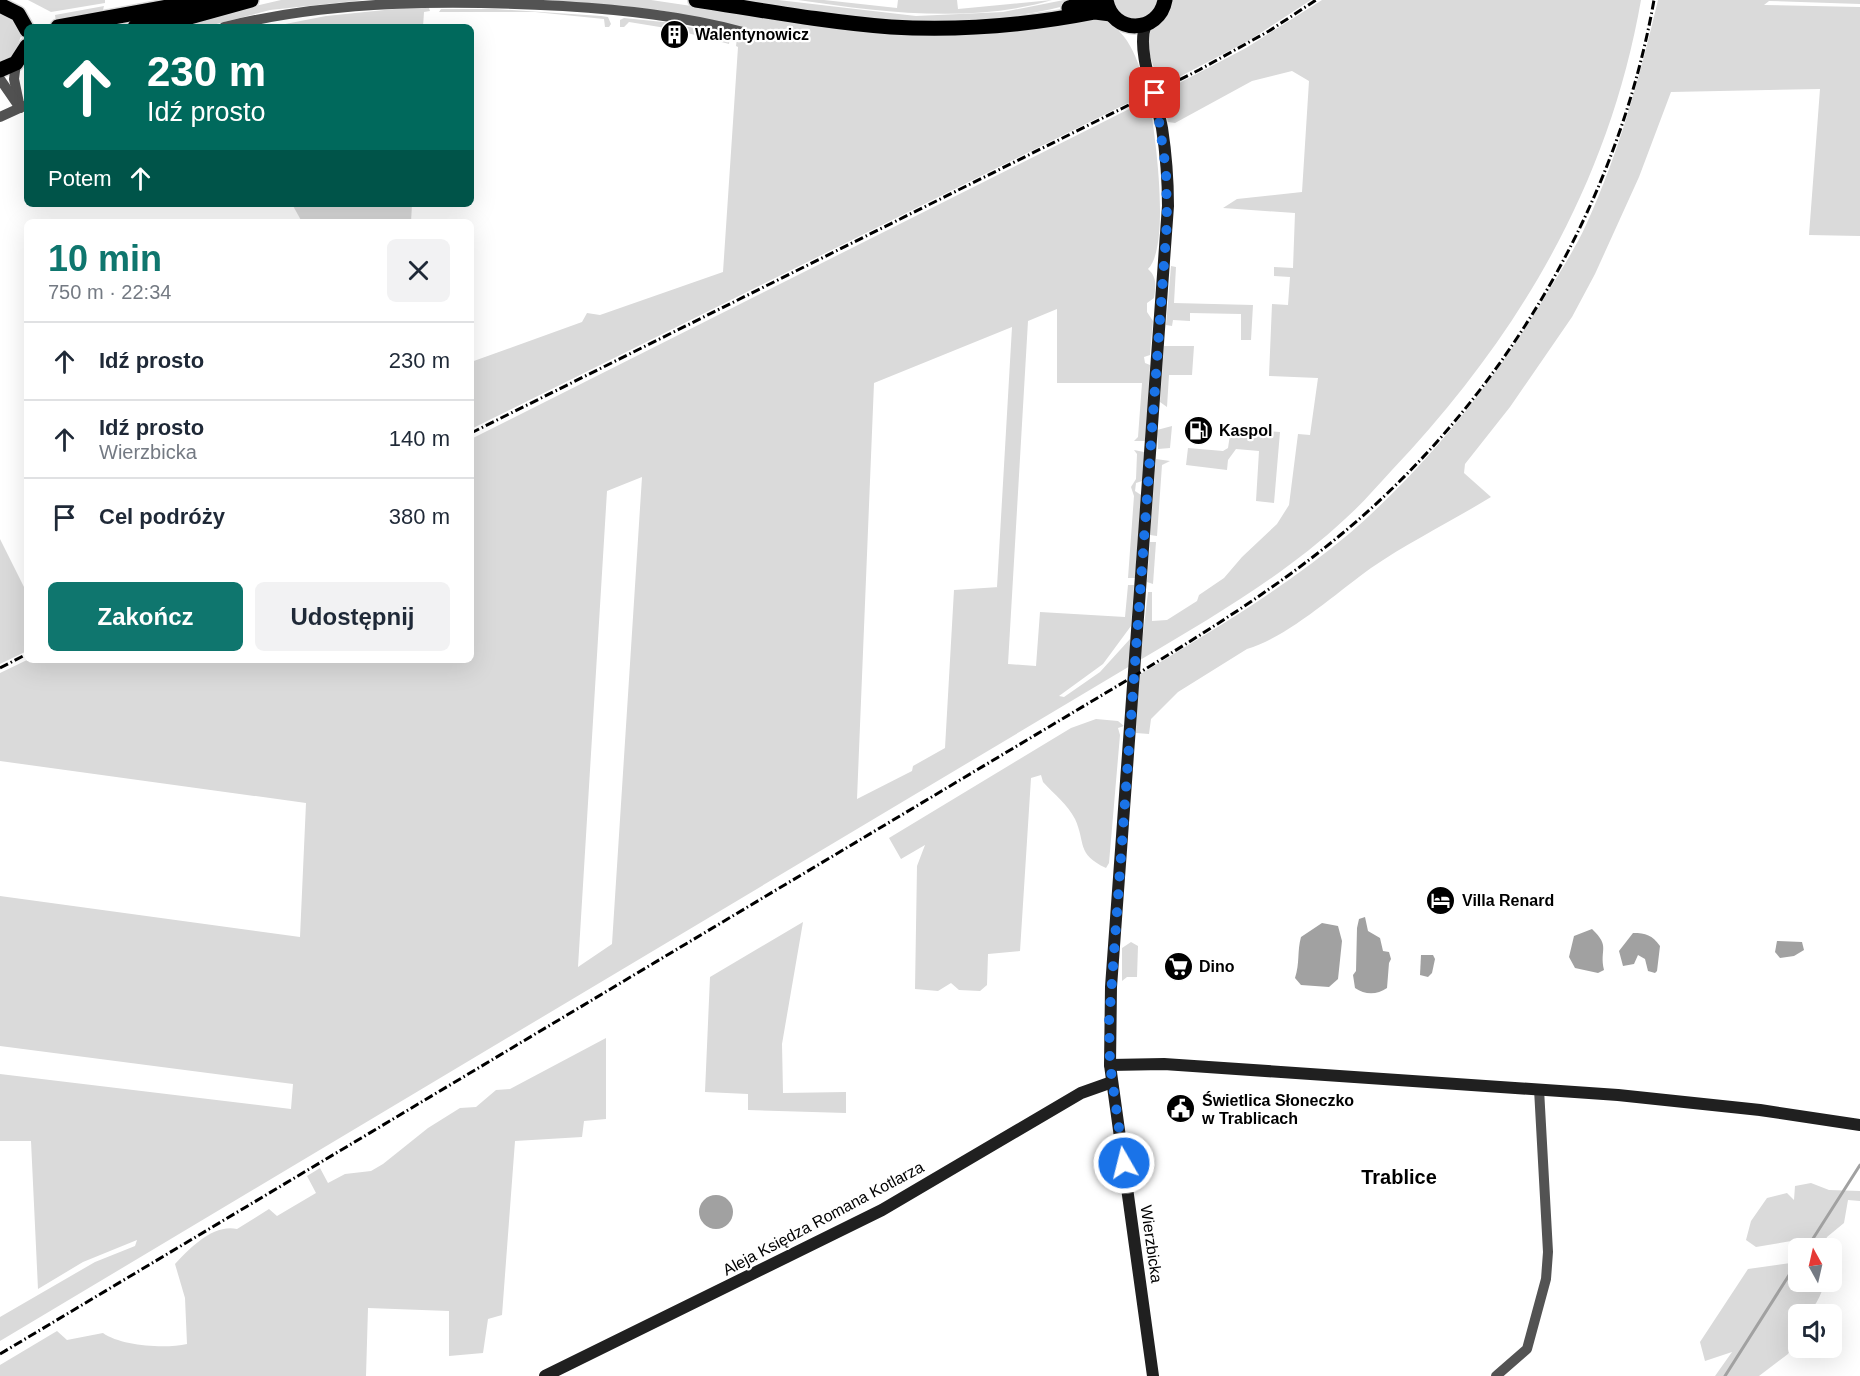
<!DOCTYPE html>
<html lang="pl">
<head>
<meta charset="utf-8">
<style>
	:root { --surface:#fff; --page:#f2f2f3; --text:#1f2937; --muted:#747a83; --line:#e0e1e3; --accent:#0f766e }
	body { margin:0; font-family:Arial,sans-serif; background:var(--page); color:var(--text); height:100vh; display:flex; flex-direction:column; font-size:22px; white-space:nowrap }
	* { box-sizing:border-box; margin:0 }
	p { font-size:20px; color:var(--muted) }
	.icon { flex:none; width:33px; height:33px; fill:none; stroke:currentColor; stroke-width:2; stroke-linecap:round; stroke-linejoin:round }
	.map { position:relative; flex:1; overflow:hidden }
	.sheet { position:absolute; left:24px; top:219px; width:450px; height:444px; display:flex; flex-direction:column; background:var(--surface); border-radius:9px; box-shadow:0 6px 24px #0002 }
	.sheet>* { flex:none }
	.hud { position:absolute; left:24px; top:24px; width:450px; height:183px; border-radius:9px; box-shadow:0 6px 24px #0002; background:#00695c; color:#fff; overflow:hidden }
	.needle { width:39px; rotate:352deg }
	.controls { position:absolute; left:1788px; top:1238px; display:grid; gap:12px }
	.controls a { display:grid; place-items:center; width:54px; height:54px; border-radius:9px; background:var(--surface); box-shadow:0 6px 24px #0002; font-size:30px }
	.pin { position:absolute; display:grid; place-items:center; width:51px; height:51px; color:#fff; margin:-26px; border-radius:12px; box-shadow:0 3px 9px #0006 }
	.me { position:absolute; width:66px; margin:-33px; rotate:352deg; stroke-linejoin:round; filter:drop-shadow(0 0 4px #0008) }
	.turn { display:flex; align-items:center; gap:21px; height:126px; padding:0 24px; font-size:27px }
	.turn .icon { width:78px; height:78px; stroke-width:2.5 }
	.turn b { display:block; font-size:42px; line-height:51px }
	.then { display:flex; align-items:center; height:57px; padding:0 24px; background:#0003; gap:12px; font-size:22px }
	.round { display:grid; place-items:center; flex:none; width:63px; height:63px; border-radius:9px; background:var(--page) }
	.overview { display:flex; align-items:center; justify-content:space-between; height:102px; padding:0 24px }
	h1 { font-size:36px; font-weight:700; line-height:45px; color:var(--accent) }
	.primary-button { display:flex; gap:12px; margin-top:auto; padding:12px 24px }
	.primary-button a { flex:1; height:69px; border-radius:9px; background:var(--accent); color:#fff; font-size:24px; font-weight:700; line-height:69px; text-align:center }
	.primary-button a+a { background:var(--page); color:var(--text) }
	ul { padding:0; list-style:none }
	li { display:flex; align-items:center; gap:18px; height:78px; padding:0 24px; border-top:2px solid var(--line) }
	li div { flex:1 }
	li b { display:block; font-size:22px }
	li em { font-style:normal }
	.map>svg:first-child { display:block }
</style>
</head>
<body>
<div class="map">
<svg width="1860" height="1376" viewBox="0 0 1860 1376">
	<rect width="100%" height="100%" fill="#fff"/>
	<g fill="#dadada" fill-rule="evenodd">
		<path d="M28,0H105V3L51,12Z"/>
		<path d="M281,0H364L270,10L205,27H163Z"/>
		<path d="M547,0H651L848,29L1092,16C1130,26 1137,60 1148,93L471,429V362L582,322L587,313L600,315L723,272L738,47L736,46L737,38L740,39L744,28L659,10Z"/>
		<path d="M737,0H778L916,16L1003,12L1064,0H1086C969,36 855,17 737,0Z"/>
		<path d="M798,0H824L897,8L898,0H957L958,9L1052,0C971,24 879,12 798,0Z"/>
		<path d="M1112,0H1159L1150,15L1135,20L1120,14Z"/>
		<path d="M1171,0H1311L1248,41L1160,87C1145,38 1140,43 1171,0Z"/>
		<path d="M1322,0H1641C1609,183 1519,336 1392,470C1377,486 1362,504 1345,519C1285,575 1211,618 1140,660L1148,592H1152V621L1167,620L1197,601L1199,595L1224,578L1242,557L1277,524L1289,505L1298,434L1310,435L1318,378L1269,376L1272,304L1288,305L1290,277L1274,276V267L1293,268L1295,213L1223,208L1237,199L1302,192L1309,81L1292,71L1252,81L1175,123L1168,122L1162,92L1246,48Z"/>
		<path d="M1658,0H1860V4L1769,1L1764,5L1860,7V236L1809,235L1820,89L1671,92L1639,177L1595,274L1572,317L1510,407L1465,464L1464,473L1491,497C1452,521 1409,542 1371,568C1336,593 1288,637 1247,649L1178,692L1151,719L1149,734L1136,733L1139,675C1211,631 1285,588 1350,533C1426,467 1491,385 1543,300C1558,275 1574,251 1586,225C1619,153 1640,76 1658,0Z"/>
		<path d="M104,6L102,14L56,22L55,15Z"/>
		<path d="M404,8H429L430,11L424,12L423,27H270L326,16Z"/>
		<path d="M441,9H495L601,16L608,17L611,24L609,27H605L604,19L535,12H439Z"/>
		<path d="M0,12L10,16L21,36L13,57L0,63Z"/>
		<path d="M624,18L673,23L672,29L629,22L624,27H620V20Z"/>
		<path d="M680,25L730,36L729,44L680,31Z"/>
		<path d="M1149,99C1155,132 1171,246 1148,269C1157,277 1156,286 1154,298L1147,303V312L1153,321L1150,355L1144,357L1145,363L1150,365L1145,441H1134L1138,437L1142,383H1057V309L1028,321L1008,664L1036,666L1040,612L1125,617L1128,585H1134L1131,626L1103,664L1059,696L1064,697L1100,672L1130,639V666L0,1341V1317L95,1262L135,1246L137,1240L83,1262L38,1289L31,1141H0V1074L291,1109L293,1084L0,1046V896L300,937L306,803L0,761V673L27,660H471V439ZM1012,327L997,587H999L954,590L945,748L913,766L912,771L857,799L874,383ZM642,477L612,944L578,967L607,491Z"/>
		<path d="M292,204H412L411,222H302Z"/>
		<path d="M1171,266L1176,267L1174,303L1253,305L1251,340H1241V314L1190,313V321L1173,320L1172,326L1166,325Z"/>
		<path d="M1164,346H1194L1192,375H1169L1167,407L1160,402Z"/>
		<path d="M1172,426L1170,448L1158,449L1157,430Z"/>
		<path d="M1231,428L1280,432L1274,503L1256,501L1259,451L1236,449L1228,460L1227,470L1186,465L1188,448L1223,451L1228,448Z"/>
		<path d="M1134,450L1144,452L1142,481L1136,483L1135,491L1141,495L1135,578H1128L1134,496L1131,487L1136,479L1137,454Z"/>
		<path d="M1156,459L1170,461L1162,465L1157,536L1150,535Z"/>
		<path d="M0,539L27,593V651L0,664Z"/>
		<path d="M1150,542H1156L1153,584L1147,582Z"/>
		<path d="M1096,719L1118,721L1124,726L1118,728L1120,735L1109,863L1106,868C1076,854 1086,843 1075,819C1068,805 1054,794 1043,782L1041,775L1031,778L1020,951L988,954L987,985L980,991L959,990L951,983L938,991L915,989L917,866L925,845L901,859L889,838L1071,728Z"/>
		<path d="M803,922L782,1044L783,1093L846,1092V1113L748,1110V1094L705,1092L710,977Z"/>
		<path d="M1131,942L1138,946L1137,977H1127L1122,981V948Z"/>
		<path d="M606,1038V1119L584,1121L582,1137L515,1141L502,1315L488,1319L483,1353L449,1356V1311L368,1308L366,1376H0V1365L57,1331L67,1340L103,1333C121,1346 165,1349 187,1344L185,1298L175,1264C190,1248 213,1224 237,1229L269,1209L277,1216L316,1193L307,1176L320,1168L328,1183L345,1174L371,1171L383,1164L428,1128L460,1108L476,1107L496,1090L510,1089Z"/>
		<path d="M1811,1183L1829,1190L1860,1191V1201L1848,1200L1844,1223L1827,1237L1823,1248H1807L1803,1239L1756,1247L1746,1240L1751,1221L1767,1198L1787,1193L1794,1200L1795,1186Z"/>
		<path d="M1798,1262V1281H1826C1820,1294 1816,1314 1798,1314V1318L1792,1323L1798,1336L1788,1354L1759,1376H1715L1732,1352L1705,1361L1700,1342L1748,1269Z"/>
	</g>
	<g fill="#a1a1a1">
		<path d="M1365,917L1368,931L1380,938L1383,951L1389,952L1391,959L1389,963L1387,988C1377,995 1365,995 1355,988L1353,975L1356,971L1357,928L1359,919Z"/>
		<path d="M1322,923L1338,926L1342,941L1338,979L1329,987L1301,985L1295,978C1300,963 1297,951 1301,937Z"/>
		<path d="M1592,929C1611,947 1599,949 1604,970L1598,973L1575,968L1569,957L1574,936Z"/>
		<path d="M1633,933C1646,933 1652,935 1660,946L1657,971L1655,973L1648,971L1645,959L1638,955L1634,964L1623,966L1619,951Z"/>
		<path d="M1777,941L1802,942L1804,950L1794,956L1780,958L1775,952Z"/>
		<path d="M1421,955H1433L1435,959L1432,973L1428,977L1420,975Z"/>
		<circle cx="716" cy="1212" r="17"/>
	</g>
	<g fill="none" stroke-linecap="round" stroke-linejoin="round">
		<g stroke="#a1a1a1" stroke-width="3">
			<path d="M1807,1248L1860,1165"/>
			<path d="M1725,1376L1798,1261"/>
		</g>
		<defs>
			<g id="primary">
				<path d="M696,0C761,10 826,22 891,27C958,31 1029,25 1095,12L1111,14"/>
				<path d="M1106,0C1112,35 1159,34 1165,0"/>
				<path d="M0,5L18,14L27,30"/>
				<path d="M1069,8L1095,0"/>
				<path d="M58,27L184,4L232,0"/>
				<path d="M135,27L186,18L251,0"/>
				<path d="M0,70L16,63L27,46"/>
			</g>
		</defs>
		<use href="#primary" stroke="#dbdbdb" stroke-width="18"/>
		<g stroke="#535353" stroke-width="10">
			<path d="M224,27C333,0 450,0 563,6C624,10 683,16 743,32"/>
			<path d="M16,63L14,79L20,108"/>
			<path d="M0,79L20,108"/>
			<path d="M0,117L24,106"/>
			<path d="M1496,1376L1527,1349L1546,1279L1548,1252L1539,1089"/>
		</g>
		<g stroke="#202020" stroke-width="12">
			<path d="M1146,25C1135,48 1157,101 1162,128C1166,154 1168,180 1168,206L1111,987L1110,1065L1153,1376"/>
			<path d="M1110,1065L1164,1064L1618,1095L1760,1110L1860,1125"/>
			<path d="M545,1376L882,1210L1081,1093L1112,1082"/>
		</g>
		<use href="#primary" stroke="#000" stroke-width="15"/>
		<g stroke="#000" stroke-width="3" stroke-dasharray="9 3 1.5 3" stroke-linecap="butt">
			<path d="M471,433L1199,70L1269,31L1316,0"/>
			<path d="M0,668L27,654"/>
			<path d="M0,1354L1134,676C1209,630 1283,584 1350,527C1506,394 1618,203 1654,0"/>
		</g>
	</g>
	<g fill="none" stroke-linecap="round" stroke-linejoin="round">
		<path stroke="#1a73e8" stroke-width="10" stroke-dasharray="0 18" d="M1124,1163L1110,1065L1109,1022L1167,222L1166,170L1155,93"/>
	</g>
	<defs>
		<symbol id="building-disc" viewBox="-11 -11 22 22"><circle r="9.5" fill="#000" stroke="#fff"/><path d="M-4-6H4V6H1V3H-1V6H-4ZM-2.5-4.3h1.7v1.8h-1.7ZM.8-4.3h1.7v1.8H.8ZM-2.5-1h1.7V.8h-1.7ZM.8-1h1.7V.8H.8Z" fill="#fff"/></symbol>
		<symbol id="fuel-disc" viewBox="-11 -11 22 22"><circle r="9.5" fill="#000" stroke="#fff"/><path d="M-5.5-6h7V0h2V4h1.3V-2.5L3-4.5l.8-.8L6-3V5H2.5V1h-1V6h-7ZM-4.2-4.7v3.2H.2V-4.7Z" fill="#fff"/></symbol>
		<symbol id="hotel-disc" viewBox="-11 -11 22 22"><circle r="9.5" fill="#000" stroke="#fff"/><path d="M-6-4.5h1.5V1H6V5H4.5V3h-9V5H-6ZM-4 0a1.8 1.8 0 1 1 3.6 0ZM.5 0V-2.5h3Q6-2.5 6 0Z" fill="#fff"/></symbol>
		<symbol id="supermarket-disc" viewBox="-11 -11 22 22"><circle r="9.5" fill="#000" stroke="#fff"/><path d="M-6-5.5h2.5l.6 2H6L4.5 2H-2.5L-4.4-4H-6ZM-1.5 3.2a1.3 1.3 0 1 0 .1 0ZM3 3.2a1.3 1.3 0 1 0 .1 0Z" fill="#fff"/></symbol>
		<symbol id="civic-disc" viewBox="-11 -11 22 22"><circle r="9.5" fill="#000" stroke="#fff"/><path d="M-.6-6.5H3V-4.5H.6V-3L4-1V1h2V6H-6V1h2V-1L-.6-3ZM-1.2 2.5V6h2.4V2.5Z" fill="#fff"/></symbol>
	</defs>
	<g fill-rule="evenodd">
		<use href="#building-disc" x="658" y="18" width="33" height="33"/>
		<use href="#fuel-disc" x="1182" y="414" width="33" height="33"/>
		<use href="#hotel-disc" x="1424" y="884" width="33" height="33"/>
		<use href="#supermarket-disc" x="1162" y="950" width="33" height="33"/>
		<use href="#civic-disc" x="1164" y="1092" width="33" height="33"/>
	</g>
	<g text-anchor="middle" stroke-width="4.5" stroke-linejoin="round" paint-order="stroke">
		<g font-size="16" font-weight="bold" fill="#000" stroke="#fff" text-anchor="start">
			<text x="695" y="40">Walentynowicz</text>
			<text x="1219" y="436">Kaspol</text>
			<text x="1462" y="906">Villa Renard</text>
			<text x="1199" y="972">Dino</text>
			<text x="1202" y="1106">Świetlica Słoneczko<tspan x="1202" dy="18">w Trablicach</tspan></text>
		</g>
		<g font-size="16" fill="#000" stroke="#fff">
			<text transform="translate(823 1218) rotate(-28)" y="6">Aleja Księdza Romana Kotlarza</text>
			<text transform="translate(1152 1244) rotate(82)" y="6">Wierzbicka</text>
		</g>
		<g font-size="20" font-weight="bold" fill="#000" stroke="#fff">
			<text x="1399" y="1184">Trablice</text>
		</g>
	</g>
</svg>
<div class="controls">
<a><svg class="needle" viewBox="-14 -14 28 28"><path d="M0-13l5 13h-10z" fill="#e53935"/><path d="M0 13l5-13h-10z" fill="#747a83"/></svg></a>
<a><svg class="icon" aria-label="sound" viewBox="0 0 24 24"><path d="M4 9h4l5-4v14l-5-4H4zM17 9q2 3 0 6"/></svg></a>
</div>
<div class="pin" style="left:1155px;top:93px;background:#d93025"><svg class="icon" aria-label="arrive" viewBox="0 0 24 24"><path d="M6 21V4h12l-3 4 3 4H6"/></svg></div>
<svg class="me" style="left:1124px;top:1163px" viewBox="-20 -20 40 40"><circle r="17" fill="#1a73e8" stroke="#fff" stroke-width="3"/><path d="M0-11L8 9 0 5-8 9z" fill="#fff"/></svg>
<div class="hud">
<div class="turn"><svg class="icon" aria-label="ahead" viewBox="0 0 24 24"><path d="M12 20V5M6 11l6-6 6 6"/></svg><div><b>230 m</b>Idź prosto</div></div>
<div class="then">Potem<svg class="icon" aria-label="ahead" viewBox="0 0 24 24"><path d="M12 20V5M6 11l6-6 6 6"/></svg></div>
</div>
<section class="sheet">
<div class="overview"><div><h1>10 min</h1><p>750 m · 22:34</p></div><a class="round"><svg class="icon" aria-label="close" viewBox="0 0 24 24"><path d="M6 6l12 12M18 6L6 18"/></svg></a></div>
<ul>
<li><svg class="icon" aria-label="ahead" viewBox="0 0 24 24"><path d="M12 20V5M6 11l6-6 6 6"/></svg><div><b>Idź prosto</b></div><em>230 m</em></li>
<li><svg class="icon" aria-label="ahead" viewBox="0 0 24 24"><path d="M12 20V5M6 11l6-6 6 6"/></svg><div><b>Idź prosto</b><p>Wierzbicka</p></div><em>140 m</em></li>
<li><svg class="icon" aria-label="arrive" viewBox="0 0 24 24"><path d="M6 21V4h12l-3 4 3 4H6"/></svg><div><b>Cel podróży</b></div><em>380 m</em></li>
</ul>
<div class="primary-button"><a>Zakończ</a><a>Udostępnij</a></div>
</section>
</div>
</body>
</html>
